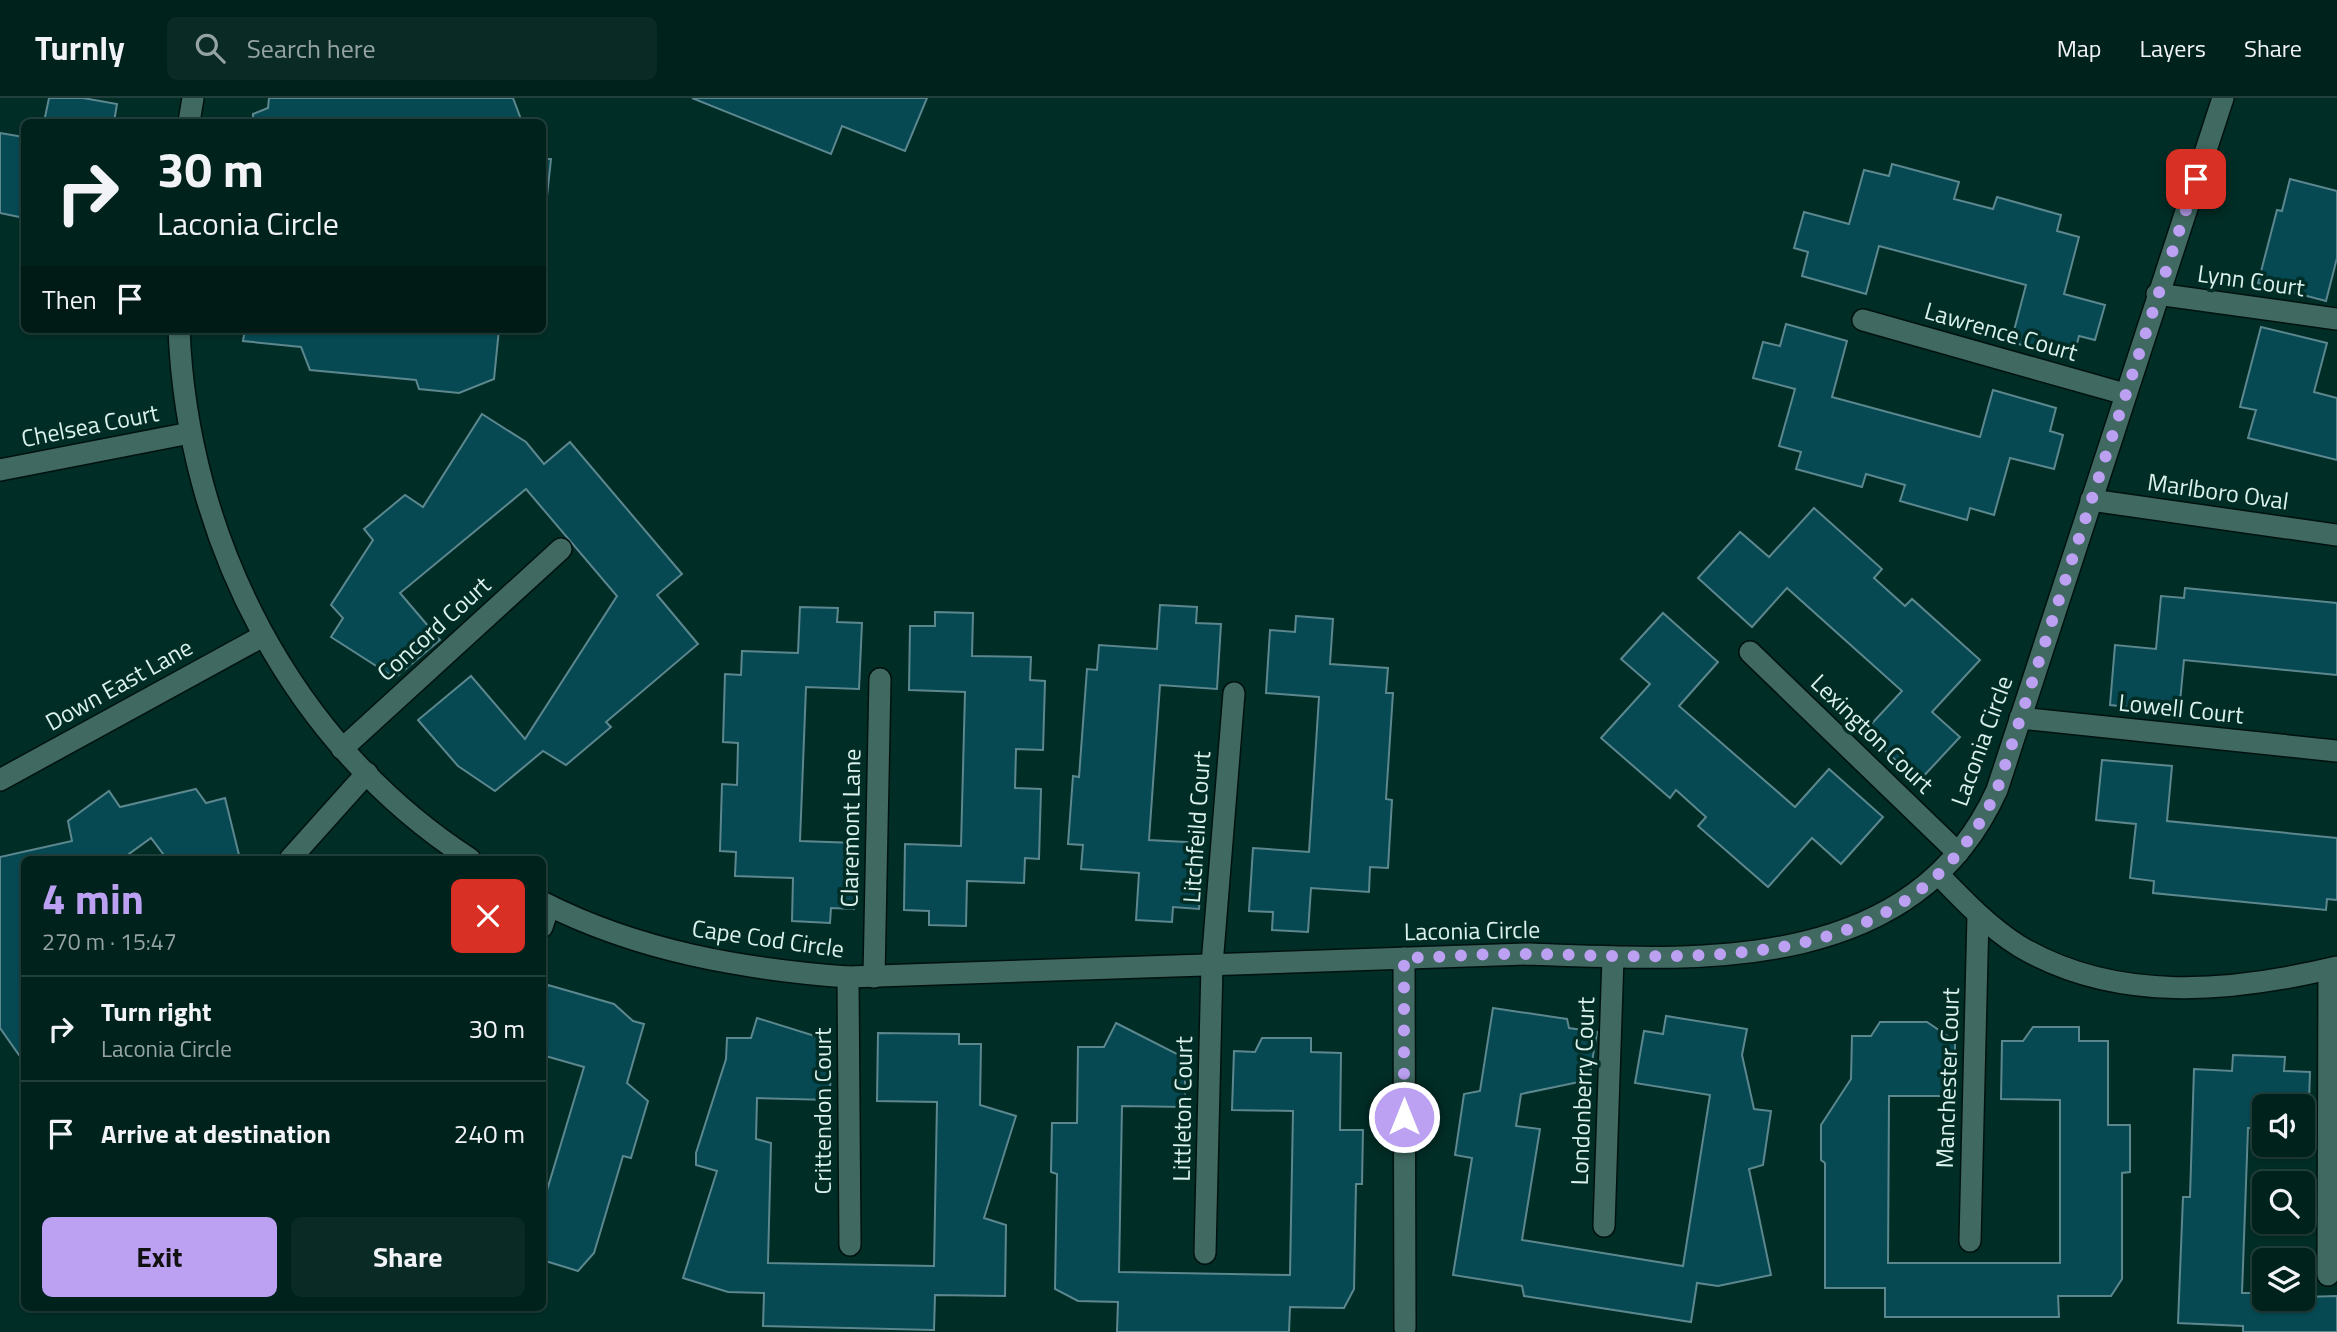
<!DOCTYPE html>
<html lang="en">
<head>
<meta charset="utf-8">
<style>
	:root { --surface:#00221c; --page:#0a2a25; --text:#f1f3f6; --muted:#95a4a3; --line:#223f3b; --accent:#bca0f2 }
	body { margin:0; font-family:"Titillium Web",sans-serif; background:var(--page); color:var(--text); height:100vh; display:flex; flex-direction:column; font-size:26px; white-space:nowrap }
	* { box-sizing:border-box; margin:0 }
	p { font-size:23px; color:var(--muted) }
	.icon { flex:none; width:38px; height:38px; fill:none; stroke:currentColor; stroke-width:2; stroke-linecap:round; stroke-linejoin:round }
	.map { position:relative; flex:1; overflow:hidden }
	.sheet { position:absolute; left:21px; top:758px; width:525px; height:455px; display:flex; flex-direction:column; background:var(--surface); border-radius:10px; box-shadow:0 2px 5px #0004,0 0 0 2px var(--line) }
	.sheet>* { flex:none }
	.hud { position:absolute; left:21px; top:21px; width:525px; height:214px; border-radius:10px; box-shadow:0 2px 5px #0004,0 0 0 2px var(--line); background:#00221c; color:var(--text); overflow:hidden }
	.fabs { position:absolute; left:2252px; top:996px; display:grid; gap:14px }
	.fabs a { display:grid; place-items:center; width:63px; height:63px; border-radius:10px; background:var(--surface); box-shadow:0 2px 5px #0004,0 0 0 2px var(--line); font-size:35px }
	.pin { position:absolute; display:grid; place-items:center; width:60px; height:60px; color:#fff; margin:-30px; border-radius:14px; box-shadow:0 4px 10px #0006 }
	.me { position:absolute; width:77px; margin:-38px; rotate:0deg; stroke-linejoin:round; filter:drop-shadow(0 0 5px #0008) }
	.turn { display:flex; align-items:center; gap:24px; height:147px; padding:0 21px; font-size:32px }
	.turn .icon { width:91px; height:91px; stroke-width:2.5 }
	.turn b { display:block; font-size:49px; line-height:60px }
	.then { display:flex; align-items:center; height:66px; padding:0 21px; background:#0003; gap:14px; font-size:26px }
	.round { display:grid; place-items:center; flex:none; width:74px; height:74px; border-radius:10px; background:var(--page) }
	.headline { display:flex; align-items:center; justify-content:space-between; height:119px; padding:0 21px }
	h1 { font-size:42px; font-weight:700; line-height:52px; color:var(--accent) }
	.primary-button { display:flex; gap:14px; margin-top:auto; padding:14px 21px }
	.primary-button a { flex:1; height:80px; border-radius:10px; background:var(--accent); color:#111; font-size:28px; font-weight:700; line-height:80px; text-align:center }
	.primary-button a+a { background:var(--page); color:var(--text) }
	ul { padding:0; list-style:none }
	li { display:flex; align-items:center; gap:21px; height:105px; padding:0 21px; border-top:2px solid var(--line) }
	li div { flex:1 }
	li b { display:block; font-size:26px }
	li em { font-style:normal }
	header { display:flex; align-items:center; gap:42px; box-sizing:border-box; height:98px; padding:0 35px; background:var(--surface); border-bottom:2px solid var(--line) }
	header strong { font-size:33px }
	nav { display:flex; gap:38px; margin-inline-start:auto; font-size:24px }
	.search { width:490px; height:63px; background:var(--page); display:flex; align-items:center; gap:18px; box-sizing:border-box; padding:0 24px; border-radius:10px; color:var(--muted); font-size:26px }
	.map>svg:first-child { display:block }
</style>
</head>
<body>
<header>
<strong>Turnly</strong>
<div class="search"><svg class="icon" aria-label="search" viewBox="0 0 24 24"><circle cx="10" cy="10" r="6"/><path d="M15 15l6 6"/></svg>Search here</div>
<nav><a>Map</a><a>Layers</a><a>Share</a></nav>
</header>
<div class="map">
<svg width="2337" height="1234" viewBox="0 0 2337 1234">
	<rect width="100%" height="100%" fill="#002d26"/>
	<g fill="#064952" stroke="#5c878f" stroke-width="2">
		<path d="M49,0H83L117,6L114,24H44Z"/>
		<path d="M269,0H513L522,24H253V16L268,10Z"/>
		<path d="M692,0H927L905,53L842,28L831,56Z"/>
		<path d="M0,35L24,39V120L0,115Z"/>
		<path d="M542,61H551L542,145Z"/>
		<path d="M1892,66L1959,84L1954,101L1993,111L1997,99L2061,117L2057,133L2079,139L2064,196L2105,207L2095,242L2079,238L2073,261L2011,244L2026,187L1879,148L1866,196L1802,178L1808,154L1794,150L1804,114L1849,126L1864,72L1889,78Z"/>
		<path d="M2290,81L2337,93V160L2326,203L2258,185L2277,112L2282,113Z"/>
		<path d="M1786,226L1847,243L1832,299L1980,339L1993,292L2056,310L2050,333L2063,337L2054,371L2010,360L1994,417L1970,410L1967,422L1900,403L1905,387L1866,376L1862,389L1796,371L1801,354L1779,348L1795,291L1753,280L1763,244L1780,248Z"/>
		<path d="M2261,229L2327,245L2314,294L2337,300V362L2248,340L2256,312L2240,309Z"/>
		<path d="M245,231H499L494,281L459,295L419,291L416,282L310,272L301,249L243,243Z"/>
		<path d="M482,316L526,344L544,366L570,344L682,476L657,497L698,546L606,624L611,629L566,667L543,653L495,693L458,668L418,622L471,578L525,641L617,498L526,391L400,495L440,542L395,580L331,539L343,520L331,507L373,442L364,431L405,397L423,409Z"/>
		<path d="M1814,410L1882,471L1874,480L1905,508L1912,501L1980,562L1932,614L1960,639L1919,683L1864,634L1902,593L1787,490L1752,529L1698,480L1740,434L1769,459Z"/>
		<path d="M2185,490L2337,505V577L2184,562L2179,614L2110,607L2115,547L2156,551L2161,498L2184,500Z"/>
		<path d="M1160,507L1197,509L1196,525L1221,526L1217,591L1160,587L1149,742L1204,745L1199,811L1173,809L1172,824L1136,822L1139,775L1081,771L1083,747L1068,746L1073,678L1079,679L1087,571L1097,572L1099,547L1157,551Z"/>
		<path d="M800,509L838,510L837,524L862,525L859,591L806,589L800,743L856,745L854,811L831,810L830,825L792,823L793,780L735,778L736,754L720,753L722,686L737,687L738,645L723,644L725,576L741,577L742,553L798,555Z"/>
		<path d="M935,514L973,515L972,558L1031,559L1030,582L1045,583L1043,652L1016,651L1015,690L1041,691L1039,761L1025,760L1024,785L967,783L966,828L929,827V813L904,812L905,746L961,748L965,594L909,592L910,528H935Z"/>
		<path d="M1663,515L1718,564L1679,608L1795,709L1829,671L1883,719L1841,766L1812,740L1768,789L1698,728L1706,719L1676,692L1670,700L1601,640L1650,586L1621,561Z"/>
		<path d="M1296,518L1333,521L1330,566L1388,570L1386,595H1393L1386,701L1392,702L1388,770L1370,769L1369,794L1311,790L1308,834L1272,832L1273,814L1249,813L1253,750L1309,754L1319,599L1266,595L1270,532L1295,534Z"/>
		<path d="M2102,662L2172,668L2167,723L2337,740V802L2327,801L2326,812L2153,795L2154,783L2130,780L2136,726L2096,722Z"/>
		<path d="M196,691L206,705L225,700L240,761H167L151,740L122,761H24V964L0,930V759L72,743L68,723L109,693L120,709Z"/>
		<path d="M548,887L614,906L633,923L644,926L627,985L648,1003L631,1060L623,1058L594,1155L578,1173L542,1162V1109L584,969L542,957V907Z"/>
		<path d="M1493,910L1567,921L1569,930L1597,934L1589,982L1521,996L1516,1028L1540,1031L1522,1142L1683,1168L1710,997L1635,985L1644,933L1663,936L1666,918L1747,931L1742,957L1754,1011L1771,1013L1763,1067L1749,1071L1771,1177L1718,1188L1697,1185L1691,1224L1524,1198L1522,1188L1453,1177L1472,1060L1455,1057L1464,996L1480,993Z"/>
		<path d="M757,920L831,943L830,1002L757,1000L756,1041L771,1045L768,1165L934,1168L937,1004L877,1003L878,935L959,936V946H981L980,1007L1016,1018L984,1120L1006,1127L1005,1198L935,1197L934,1232L763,1228L764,1195L728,1194L683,1180L717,1073L696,1067V1055L726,961L727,940H751Z"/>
		<path d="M1880,924H1927L1955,943V998H1889L1888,1165H2060V1002L2001,1001L2002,943H2023L2033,929H2079V943H2108V1027H2130V1074L2122,1075V1181L2111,1198H2058L2059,1219H1885V1190H1825V1065L1821,1062V1027L1851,981L1852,938H1871Z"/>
		<path d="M1116,925L1185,960V1009L1122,1008L1119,1174L1290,1177L1293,1013L1232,1012L1234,953L1255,954L1262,940H1311V954L1341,955L1340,1032H1363L1362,1086H1356L1354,1191L1344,1210L1290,1209L1289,1234H1117L1118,1204L1078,1203L1055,1191L1057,1076L1051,1074L1052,1025H1077L1078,949H1104Z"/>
		<path d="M2233,957L2285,959L2284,973L2310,974L2308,1032H2303V1008H2264V1030H2248L2242,1195H2264V1200L2337,1198V1234H2243V1228L2178,1225L2183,1099H2190L2194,971L2232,973Z"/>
	</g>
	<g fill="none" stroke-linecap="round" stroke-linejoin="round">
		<defs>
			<g id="street">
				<path d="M189,24L193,0"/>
				<path d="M2157,196L2337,221"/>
				<path d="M1863,222L2125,296"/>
				<path d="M179,231C187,441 292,646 470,761"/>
				<path d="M0,372L190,335"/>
				<path d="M2091,402L2337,437"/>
				<path d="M1750,554L1958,755"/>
				<path d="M2020,620L2337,653"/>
				<path d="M342,651L561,451"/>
				<path d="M0,682L263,538"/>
				<path d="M290,761L367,675"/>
				<path d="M1939,777C1964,803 1989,829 2019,848C2116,906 2233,894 2337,869"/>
				<path d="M542,804C638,853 742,871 848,879L1529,856C1701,863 1913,877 1997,692L2223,0"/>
				<path d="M542,829L549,808"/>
				<path d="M1404,860L1405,1230"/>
				<path d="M848,879L850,1147"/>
				<path d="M874,879L880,581"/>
				<path d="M1604,1128L1613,859"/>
				<path d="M1970,1143L1978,818"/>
				<path d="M1205,1155L1212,867L1234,595"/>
				<path d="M2328,1177L2329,871"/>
			</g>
		</defs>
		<use href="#street" stroke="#00120f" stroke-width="24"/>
		<use href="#street" stroke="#3f6961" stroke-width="21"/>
	</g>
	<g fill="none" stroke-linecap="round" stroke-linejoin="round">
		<path stroke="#bca0f2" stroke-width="12" stroke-dasharray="0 21.6" d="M1404,1019V860C1446,859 1489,855 1531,856C1704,859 1911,881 1997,692L2196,81"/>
	</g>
	<g text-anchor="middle" stroke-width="7" stroke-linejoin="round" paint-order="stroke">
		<g font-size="24" fill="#dbf1ec" stroke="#002d26">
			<text transform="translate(2251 183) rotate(8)" y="8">Lynn Court</text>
			<text transform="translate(2001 234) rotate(16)" y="8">Lawrence Court</text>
			<text transform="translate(90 328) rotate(-11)" y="8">Chelsea Court</text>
			<text transform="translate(2218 394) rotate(8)" y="8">Marlboro Oval</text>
			<text transform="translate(434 531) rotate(-42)" y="8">Concord Court</text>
			<text transform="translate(119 587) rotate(-29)" y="8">Down East Lane</text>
			<text transform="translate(2181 611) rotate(6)" y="8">Lowell Court</text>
			<text transform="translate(1872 636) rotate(44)" y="8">Lexington Court</text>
			<text transform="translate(1982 643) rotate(-70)" y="8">Laconia Circle</text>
			<text transform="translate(1197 729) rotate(-86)" y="8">Litchfeild Court</text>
			<text transform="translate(851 730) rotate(-89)" y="8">Claremont Lane</text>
			<text transform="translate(1472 833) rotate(-1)" y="8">Laconia Circle</text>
			<text transform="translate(768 841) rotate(8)" y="8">Cape Cod Circle</text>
			<text transform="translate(1948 980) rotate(-88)" y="8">Manchester Court</text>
			<text transform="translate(1583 993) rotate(-88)" y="8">Londonberry Court</text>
			<text transform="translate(1183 1011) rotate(-89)" y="8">Littleton Court</text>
			<text transform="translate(823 1013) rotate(-90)" y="8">Crittendon Court</text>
		</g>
	</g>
</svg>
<div class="fabs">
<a><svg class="icon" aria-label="sound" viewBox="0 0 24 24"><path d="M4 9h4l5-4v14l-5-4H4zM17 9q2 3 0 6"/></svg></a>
<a><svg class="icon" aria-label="search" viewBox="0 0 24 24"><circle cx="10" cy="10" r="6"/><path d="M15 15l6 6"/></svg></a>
<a><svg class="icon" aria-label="layers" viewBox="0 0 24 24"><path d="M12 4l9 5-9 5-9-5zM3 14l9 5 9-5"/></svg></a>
</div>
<div class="pin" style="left:2196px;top:81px;background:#d93025"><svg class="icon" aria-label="arrive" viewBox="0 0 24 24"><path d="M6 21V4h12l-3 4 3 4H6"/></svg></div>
<svg class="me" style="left:1404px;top:1019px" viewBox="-20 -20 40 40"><circle r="17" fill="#bca0f2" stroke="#fff" stroke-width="3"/><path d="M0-11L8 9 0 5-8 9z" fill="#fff"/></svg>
<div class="hud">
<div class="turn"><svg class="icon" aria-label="right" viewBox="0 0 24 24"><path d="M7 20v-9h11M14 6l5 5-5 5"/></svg><div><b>30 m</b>Laconia Circle</div></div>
<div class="then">Then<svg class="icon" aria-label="arrive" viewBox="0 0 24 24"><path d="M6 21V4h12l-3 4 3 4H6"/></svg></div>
</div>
<section class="sheet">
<div class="headline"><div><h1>4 min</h1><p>270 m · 15:47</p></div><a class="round" style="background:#d93025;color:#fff"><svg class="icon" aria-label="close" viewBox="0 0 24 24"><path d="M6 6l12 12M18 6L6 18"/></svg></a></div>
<ul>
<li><svg class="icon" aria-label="right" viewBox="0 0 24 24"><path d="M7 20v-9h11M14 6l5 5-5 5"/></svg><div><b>Turn right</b><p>Laconia Circle</p></div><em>30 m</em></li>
<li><svg class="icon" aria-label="arrive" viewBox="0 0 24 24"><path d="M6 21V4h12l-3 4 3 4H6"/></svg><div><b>Arrive at destination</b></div><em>240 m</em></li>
</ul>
<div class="primary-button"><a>Exit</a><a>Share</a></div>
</section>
</div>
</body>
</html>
